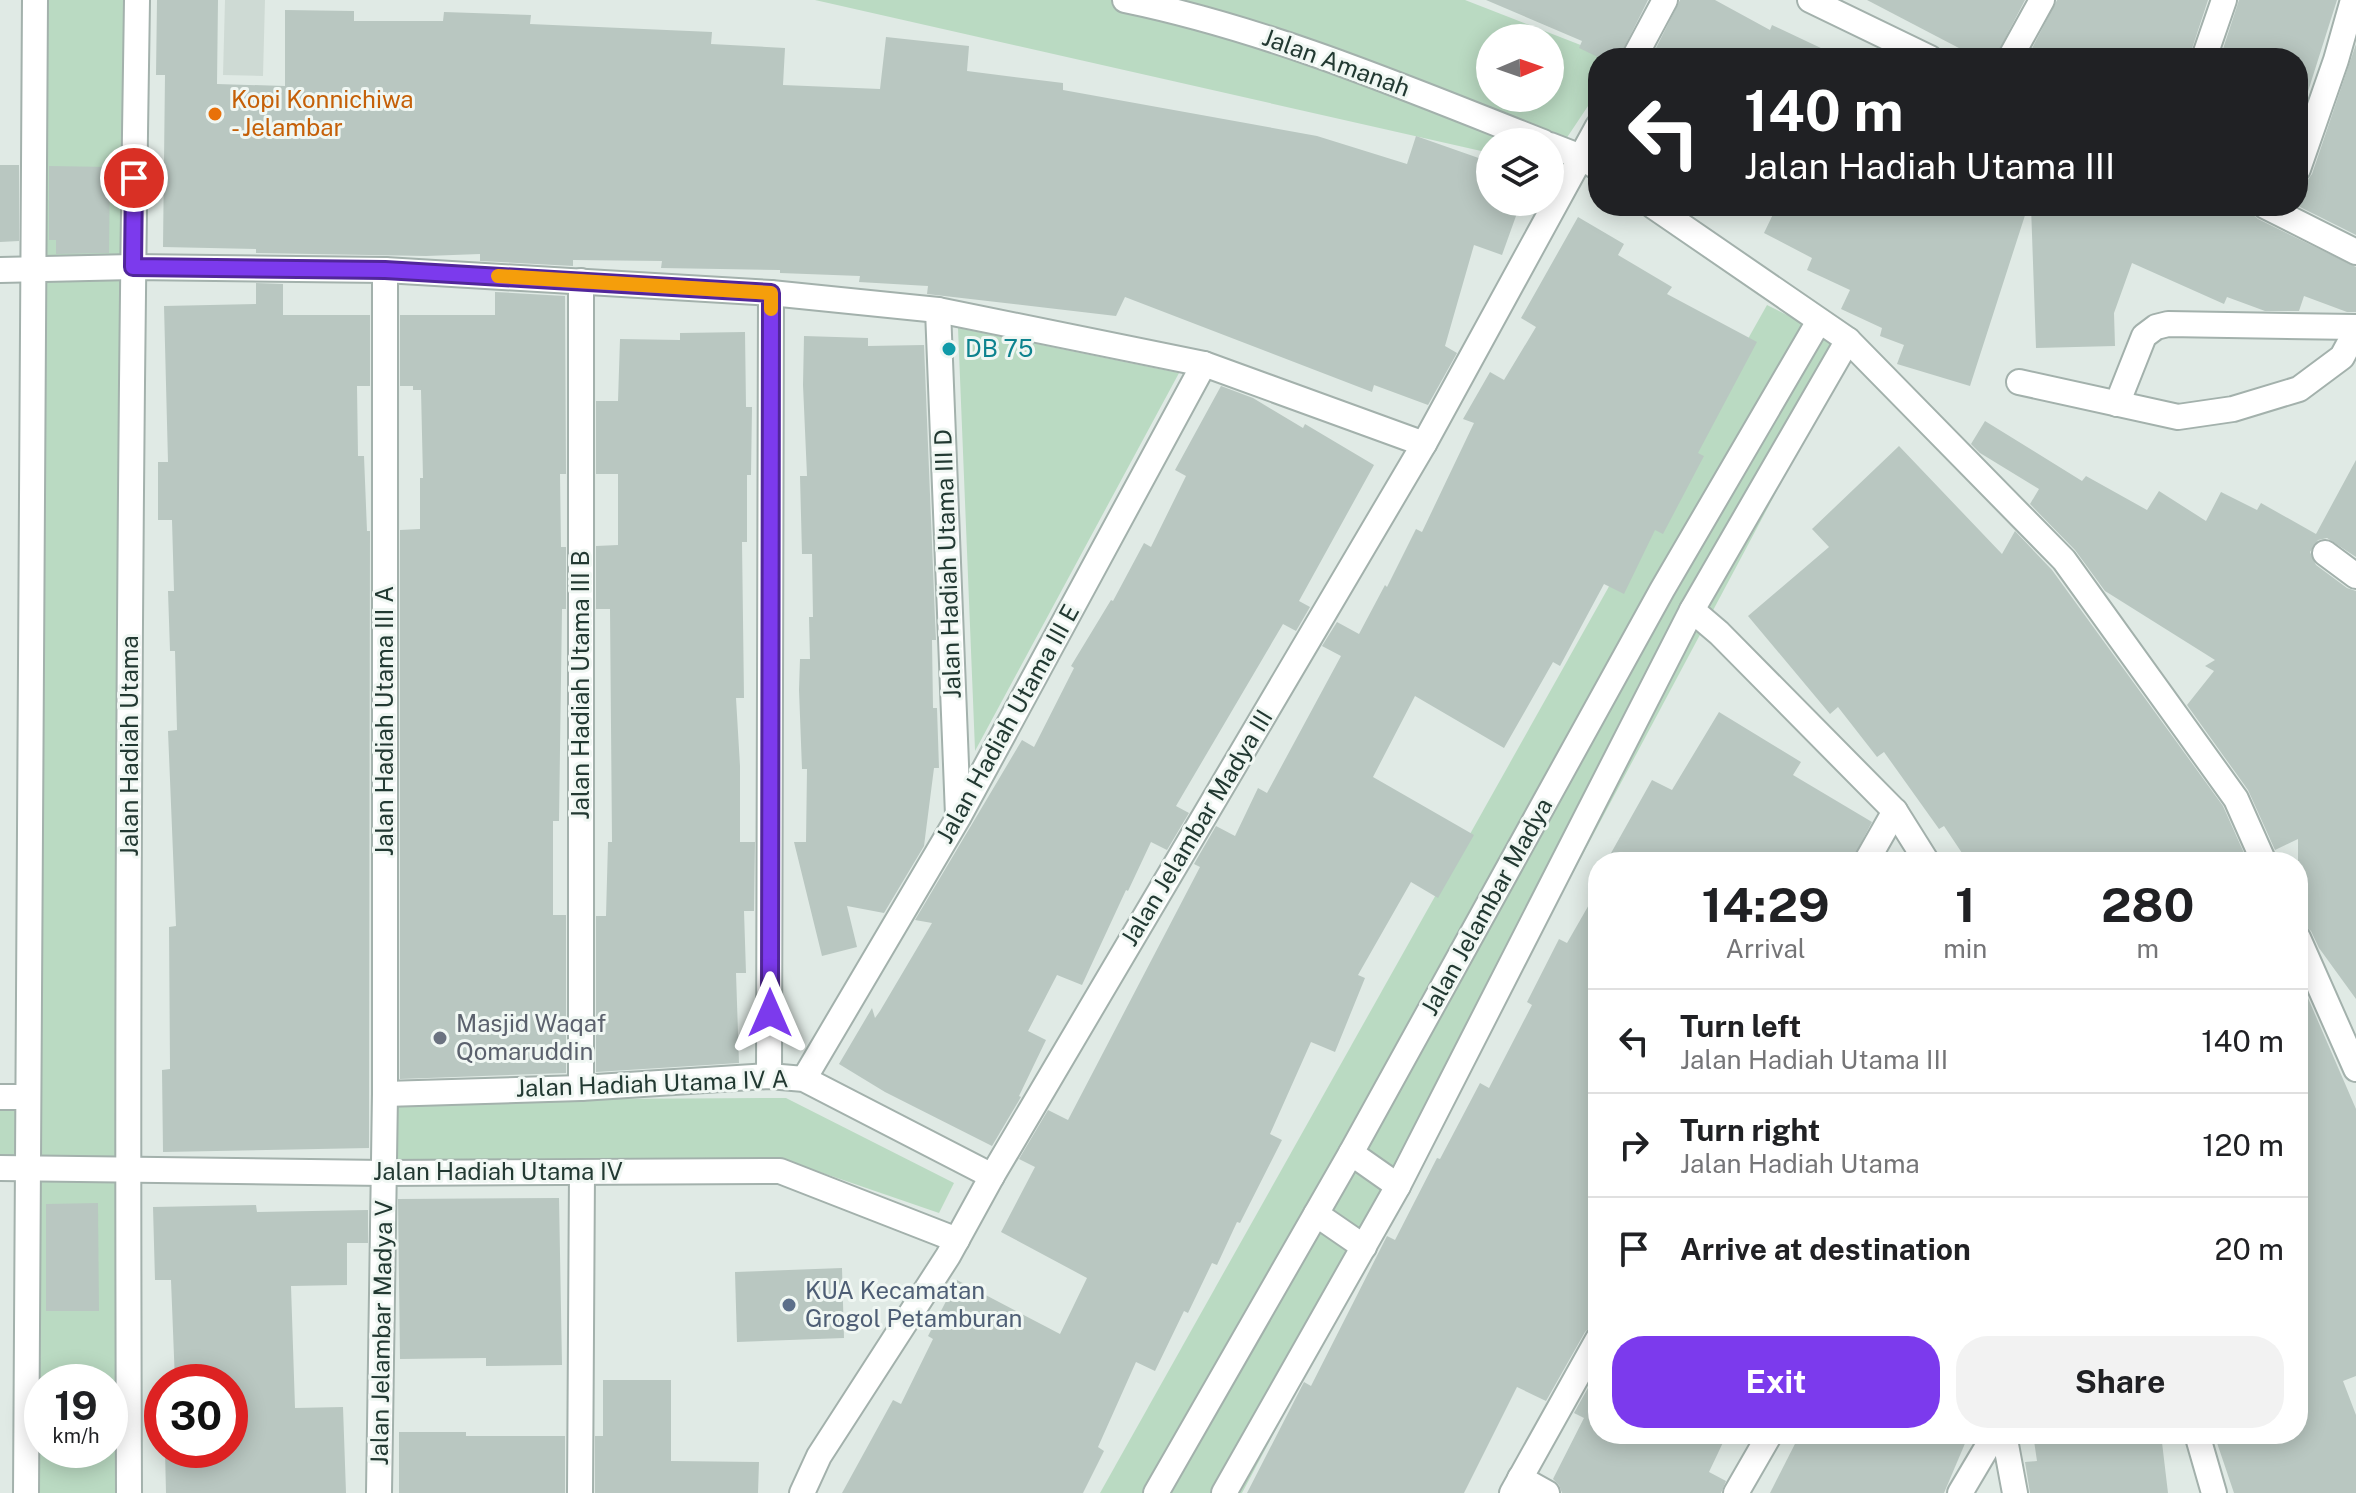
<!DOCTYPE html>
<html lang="en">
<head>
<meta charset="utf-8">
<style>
	:root { --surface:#fff; --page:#f2f2f2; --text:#202124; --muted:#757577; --line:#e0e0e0; --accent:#7c3aed }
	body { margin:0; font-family:"Public Sans",sans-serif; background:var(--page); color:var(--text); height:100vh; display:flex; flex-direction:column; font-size:30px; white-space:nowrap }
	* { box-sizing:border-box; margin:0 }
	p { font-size:26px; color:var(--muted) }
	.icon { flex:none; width:44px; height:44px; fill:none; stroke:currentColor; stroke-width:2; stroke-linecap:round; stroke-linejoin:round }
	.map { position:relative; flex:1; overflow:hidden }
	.drawer { position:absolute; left:1588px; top:852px; width:720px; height:592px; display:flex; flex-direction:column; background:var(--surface); border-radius:32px; box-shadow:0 4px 20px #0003 }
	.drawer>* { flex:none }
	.top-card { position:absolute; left:1588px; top:48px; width:720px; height:168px; border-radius:32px; box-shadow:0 4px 20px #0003; background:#202124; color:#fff; overflow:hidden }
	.needle { width:52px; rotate:88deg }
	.controls { position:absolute; left:1476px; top:24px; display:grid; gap:16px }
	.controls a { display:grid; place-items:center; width:88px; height:88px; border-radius:50%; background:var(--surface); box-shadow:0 4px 20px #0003; font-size:40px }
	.speed { position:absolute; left:24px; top:1364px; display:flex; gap:16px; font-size:40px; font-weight:700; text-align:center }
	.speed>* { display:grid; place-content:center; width:104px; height:104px; border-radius:50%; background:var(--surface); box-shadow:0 4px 20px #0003; line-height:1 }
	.speed small { font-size:20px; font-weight:400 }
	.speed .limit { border:12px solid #d22; background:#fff; color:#111 }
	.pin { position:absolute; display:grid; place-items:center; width:68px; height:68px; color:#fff; margin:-34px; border:4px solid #fff; border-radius:50%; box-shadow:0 2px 8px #0007 }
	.me { position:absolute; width:88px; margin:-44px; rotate:0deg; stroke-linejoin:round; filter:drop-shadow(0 0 6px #0008) }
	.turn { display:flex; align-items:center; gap:28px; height:168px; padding:0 24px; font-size:36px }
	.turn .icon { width:104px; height:104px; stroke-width:2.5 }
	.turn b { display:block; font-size:56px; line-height:68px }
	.eta { display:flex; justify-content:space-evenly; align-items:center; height:136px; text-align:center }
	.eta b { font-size:48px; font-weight:700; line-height:56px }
	.button { display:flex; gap:16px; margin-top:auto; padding:16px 24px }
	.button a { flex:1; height:92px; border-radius:32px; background:var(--accent); color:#fff; font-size:32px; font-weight:700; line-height:92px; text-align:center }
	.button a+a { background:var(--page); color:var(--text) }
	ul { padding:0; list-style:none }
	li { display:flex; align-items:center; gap:24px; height:104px; padding:0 24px; border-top:2px solid var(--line) }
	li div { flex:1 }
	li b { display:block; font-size:30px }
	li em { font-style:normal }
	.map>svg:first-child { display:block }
</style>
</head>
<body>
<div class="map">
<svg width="2356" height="1493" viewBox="0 0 2356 1493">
	<rect width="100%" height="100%" fill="#e0eae5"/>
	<path fill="#cedad4" d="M225,0H265L263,76L223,75Z"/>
	<g fill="#badac2" fill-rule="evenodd">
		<path d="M43,0H131L127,1493H32ZM42,1382H110V1450H42Z"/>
		<path d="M815,0H1465L1614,58H1598V91L1550,163V142H1490V153ZM1490,38H1550V98H1490Z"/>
		<path d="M1767,305L1853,348L1242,1493H1100Z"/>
		<path d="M958,328L1179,373L975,751V750Z"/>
		<path d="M786,1098L954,1183L939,1213L785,1160L394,1163V1100Z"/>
		<rect x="0" y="1102" width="20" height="60"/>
	</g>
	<g fill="#b9c7c1">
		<path d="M157,0H218L217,84L285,86V10L354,11V21H443L444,12L531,15L530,24L712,32L711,44L785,48L783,85L880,89L886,37L969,46L967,71L1063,83V90L1317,136L1407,164L1416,136L1490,162V202H1521L1502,255L1474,245L1445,346L1457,353L1428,405L1374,385L1372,392L1125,297L1116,316L927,294L928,286L859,282L860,276L780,273V270L661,268L662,261L573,260V266L480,261V254L426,256L256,253V249L163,247L165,75H156Z"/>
		<path d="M1486,0H1648L1619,58H1600L1579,48L1582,41Z"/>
		<path d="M1680,0H1715L1770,30L1772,25L1842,58H1651Z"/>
		<path d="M1867,0H2025L1995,58H1978Z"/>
		<path d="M2057,0H2208L2189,58H2027Z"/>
		<path d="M2239,0H2337L2298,123V58H2220Z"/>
		<path d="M2356,44V235L2298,206V184L2307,181L2312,174Z"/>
		<path d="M0,165H19V241L0,242Z"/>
		<path d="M49,166L110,167L109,253L56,254V240H49Z"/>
		<path d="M1777,206H2028L1970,386L1897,364L1904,345L1880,336L1882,328L1841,309L1850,290L1807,270L1812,258L1764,233Z"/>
		<path d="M2031,206H2250L2252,214L2258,219L2356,267V312H2347L2304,296L2299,311H2265L2227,297L2224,304L2132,263L2114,313L2115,346L2036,348Z"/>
		<path d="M1578,217L1624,244L1618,255L1672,287L1667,294L1757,342L1698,453L1704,456L1663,534L1655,530L1624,594L1604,584L1560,666L1553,662L1504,748L1415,696L1373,777L1474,835L1438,898L1411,882L1358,975L1365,978L1335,1052L1311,1042L1270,1134L1282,1140L1240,1223L1237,1222L1217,1265L1212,1263L1188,1313L1184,1311L1155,1371L1136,1362L1098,1447L1104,1451L1083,1493H842L893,1400L901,1404L933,1339L928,1336L957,1280L1060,1334L1087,1278L1001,1232L1035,1167L1019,1159L1048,1110L1068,1120L1200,867L1194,864L1216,826L1235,836L1258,788L1267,793L1341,656L1322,646L1337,622L1359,634L1385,585L1387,587L1416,529L1422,532L1474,423L1463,419L1490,372L1504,380L1536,327L1521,318Z"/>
		<path d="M256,283L283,284V315H370V386H357L358,456H364L367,531H370L369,1148L163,1152L162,1070L170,1069L169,927L176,926L168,731L177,730L175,651H170L168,591H174L172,520H158V462H168L164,306L256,304Z"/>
		<path d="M495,292L565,296L566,474H560L561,547H566V609H562L559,821H553V915H566V1073L400,1079V530L420,529V478H423L421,390H413V386H400V315H495Z"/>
		<path d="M745,332L746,407H752L751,475H747V542H742L744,698H736L740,766V842H755L754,911H744L746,973H736L739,1063L596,1072V916H606L608,842H612L610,609H596V546L618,545V474H596V401H618L620,339L680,340V333Z"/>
		<path d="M804,336L868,338V346L924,345L935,619L936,640H932L933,708H937L939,768H934L924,846L884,913L847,906L857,947L822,956L794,842H806L807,769H802L799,690L800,659H810L809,617H813L812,554H802L800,476H807L803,385Z"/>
		<path d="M1221,386L1253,398L1303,428L1305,424L1374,465L1299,601L1310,607L1296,631L1283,624L1176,806L1189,813L1167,850L1151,842L1128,891L1126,890L1082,985L1057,975L1028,1031L1046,1040L1019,1096L1021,1097L992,1146L885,1092L839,1064L872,1008L875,1018L880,1011L932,923L915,920L1022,740L1034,747L1074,668L1071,666L1111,600L1113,601L1144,543L1151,547L1186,476L1175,470Z"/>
		<path d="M1985,421L2082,481L2086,476L2147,510L2159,491L2206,521L2221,492L2257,510L2261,503L2316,534L2356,460V557L2327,538L2318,540L2310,552L2316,565L2347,588L2356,591V999L2319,948L2311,931L2298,920V839L2275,850L2248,790L2187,705L2214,671L2205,666L2215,660L2105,591L2075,550L2030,504L2039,489L1980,453L1971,444Z"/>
		<path d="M1899,446L2002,554L2015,531L2052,570L2223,806L2248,862H1968L1944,826L1939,829L1884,752L1877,757L1838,707L1830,714L1748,616L1829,547L1812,529Z"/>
		<path d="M1719,712L1801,762L1793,775L1872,822L1851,862H1606L1652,780L1672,790Z"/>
		<path d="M1598,889V1324L1591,1326L1585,1332L1546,1401L1517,1387L1464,1493H1247L1304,1382L1311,1386L1387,1236L1395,1240L1437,1158L1440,1159L1480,1083L1489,1088L1532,1005L1527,1002L1559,939L1567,943Z"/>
		<path d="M2298,975L2356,1109V1376L2343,1381L2356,1415V1493H2234L2214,1434H2298Z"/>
		<path d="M559,1198L562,1365L486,1366V1358L400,1359L398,1199Z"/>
		<path d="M98,1203L99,1311H46V1204Z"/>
		<path d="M256,1205L257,1212L368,1210V1243H347V1285L291,1286L295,1408L343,1407L346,1493H166L165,1450H230V1382H175L171,1280H155L153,1207Z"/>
		<path d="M842,1268L844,1338L737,1342L735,1272Z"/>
		<path d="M1598,1370V1434H1727L1709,1472L1726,1481L1721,1493H1562L1559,1485L1553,1479L1584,1418L1574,1413Z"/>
		<path d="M603,1380H671V1461L759,1462L758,1493H595V1436H603Z"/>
		<path d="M399,1432H466V1436H565V1493H399Z"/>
		<path d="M1800,1434H1969L1944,1493H1770Z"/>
		<path d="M2033,1434H2161L2168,1493H2030L2025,1462L2037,1461Z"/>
	</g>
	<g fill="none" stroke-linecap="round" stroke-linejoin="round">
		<defs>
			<g id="minor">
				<path d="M1125,0C1270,30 1406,88 1543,142"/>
				<path d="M1810,0L1930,58"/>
				<path d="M1634,58L1665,0"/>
				<path d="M2010,58L2042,0"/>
				<path d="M2204,58L2224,0"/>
				<path d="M1550,145L1581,157L1598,168"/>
				<path d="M2298,169L2336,60L2353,0"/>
				<path d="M1653,206L1848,340L2064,560L2236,799L2264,862"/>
				<path d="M2265,206L2356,252"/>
				<path d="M0,270L133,267L385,270L771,293L938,310L1204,364L1424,444"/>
				<path d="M938,310L958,815"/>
				<path d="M2019,382L2178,417L2233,409L2299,389L2342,357L2356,331"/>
				<path d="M2117,404L2144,336L2156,327L2168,324L2356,327"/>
				<path d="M2325,553L2356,576"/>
				<path d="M1692,610L1719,633L1895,811L1927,862"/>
				<path d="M1866,862L1895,811"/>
				<path d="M2298,938L2356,1069"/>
				<path d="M769,1076L771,293"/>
				<path d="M804,1079L958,818L1204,364"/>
				<path d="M581,1088V281"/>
				<path d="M385,1094L581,1088L769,1076L804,1079L992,1176"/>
				<path d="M0,1097H27"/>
				<path d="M1351,1153L1398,1186"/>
				<path d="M0,1168L384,1173L780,1171L957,1240"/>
				<path d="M1316,1214L1364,1247"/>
				<path d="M2004,1434L2015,1493"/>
				<path d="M2197,1434L2214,1493"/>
				<path d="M1520,1478L1547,1493"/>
				<path d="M26,1493L35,0"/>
				<path d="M129,1493C127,995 129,498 137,0"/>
				<path d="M379,1493L385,1094V270"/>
				<path d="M580,1493L582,1172"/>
				<path d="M802,1493L819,1456L948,1256L992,1176L1424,444L1598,126"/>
				<path d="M1156,1493L1351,1153L1662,590L1819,321"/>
				<path d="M1224,1493L1398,1186L1692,610L1848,340"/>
				<path d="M1512,1493L1598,1339"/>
				<path d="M1736,1493L1770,1434"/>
				<path d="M1960,1493L1995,1434"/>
			</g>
		</defs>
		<use href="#minor" stroke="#a3b1ac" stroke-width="28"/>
		<use href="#minor" stroke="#fff" stroke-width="24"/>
	</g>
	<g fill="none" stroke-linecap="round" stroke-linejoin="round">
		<defs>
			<path id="route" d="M134,178L133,267L385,270L771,293L770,1013"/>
		</defs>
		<use href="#route" stroke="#51269a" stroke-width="20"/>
		<use href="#route" stroke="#7c3aed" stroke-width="14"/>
		<path stroke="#f59e0b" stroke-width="14" d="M498,276L771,293V309"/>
	</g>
	<circle fill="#e8710a" stroke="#f0f7f3" stroke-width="3" cx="215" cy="114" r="8"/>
	<circle fill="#0f9aa8" stroke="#f0f7f3" stroke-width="3" cx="949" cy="349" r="8"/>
	<circle fill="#6b7280" stroke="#f0f7f3" stroke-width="3" cx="440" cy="1038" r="8"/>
	<circle fill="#5c6f8a" stroke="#f0f7f3" stroke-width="3" cx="789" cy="1305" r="8"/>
	<g text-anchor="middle" stroke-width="6" stroke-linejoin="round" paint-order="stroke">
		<g font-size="24" fill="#223932" stroke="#f0f7f3">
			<text transform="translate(1336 63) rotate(20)" y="8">Jalan Amanah</text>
			<text transform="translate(948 564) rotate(-92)" y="8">Jalan Hadiah Utama III D</text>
			<text transform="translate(581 685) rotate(-90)" y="8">Jalan Hadiah Utama III B</text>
			<text transform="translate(385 721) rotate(-90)" y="8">Jalan Hadiah Utama III A</text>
			<text transform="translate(1008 724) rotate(-61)" y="8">Jalan Hadiah Utama III E</text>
			<text transform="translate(130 746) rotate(-90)" y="8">Jalan Hadiah Utama</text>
			<text transform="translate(1197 828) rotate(-59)" y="8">Jalan Jelambar Madya III</text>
			<text transform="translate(1487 907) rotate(-61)" y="8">Jalan Jelambar Madya</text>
			<text transform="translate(652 1084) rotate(-2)" y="8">Jalan Hadiah Utama IV A</text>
			<text x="498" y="1180">Jalan Hadiah Utama IV</text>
			<text transform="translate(382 1333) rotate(-89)" y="8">Jalan Jelambar Madya V</text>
		</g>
		<g font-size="24" fill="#c56008" stroke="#f0f7f3" text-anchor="start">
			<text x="231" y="108">Kopi Konnichiwa<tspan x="231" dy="28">- Jelambar</tspan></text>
		</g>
		<g font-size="24" fill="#0d838f" stroke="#f0f7f3" text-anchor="start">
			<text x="965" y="357">DB 75</text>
		</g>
		<g font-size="24" fill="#5b616d" stroke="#f0f7f3" text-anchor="start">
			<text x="456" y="1032">Masjid Waqaf<tspan x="456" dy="28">Qomaruddin</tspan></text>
		</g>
		<g font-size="24" fill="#4e5e75" stroke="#f0f7f3" text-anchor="start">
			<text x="805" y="1299">KUA Kecamatan<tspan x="805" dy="28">Grogol Petamburan</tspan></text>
		</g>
	</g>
</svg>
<div class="controls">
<a><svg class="needle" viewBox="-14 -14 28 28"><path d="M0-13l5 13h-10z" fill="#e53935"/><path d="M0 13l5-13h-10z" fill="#757577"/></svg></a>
<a><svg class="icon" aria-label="layers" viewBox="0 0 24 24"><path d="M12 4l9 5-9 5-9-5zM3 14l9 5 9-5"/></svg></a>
</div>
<div class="speed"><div>19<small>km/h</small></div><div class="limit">30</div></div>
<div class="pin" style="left:134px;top:178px;background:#d93025"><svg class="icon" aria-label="arrive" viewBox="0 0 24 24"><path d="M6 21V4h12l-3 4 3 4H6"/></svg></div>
<svg class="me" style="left:770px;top:1013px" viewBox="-20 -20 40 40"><path d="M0-17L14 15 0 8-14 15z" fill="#7c3aed" stroke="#fff" stroke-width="4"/></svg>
<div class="top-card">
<div class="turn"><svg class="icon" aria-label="left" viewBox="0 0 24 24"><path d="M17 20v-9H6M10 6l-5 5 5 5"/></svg><div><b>140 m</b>Jalan Hadiah Utama III</div></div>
</div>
<section class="drawer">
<div class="eta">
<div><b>14:29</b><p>Arrival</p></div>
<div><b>1</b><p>min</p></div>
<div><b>280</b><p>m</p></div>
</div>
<ul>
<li><svg class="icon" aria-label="left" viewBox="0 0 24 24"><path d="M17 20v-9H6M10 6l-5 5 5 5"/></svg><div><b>Turn left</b><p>Jalan Hadiah Utama III</p></div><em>140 m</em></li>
<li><svg class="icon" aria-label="right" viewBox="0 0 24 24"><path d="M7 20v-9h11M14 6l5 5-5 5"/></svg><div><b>Turn right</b><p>Jalan Hadiah Utama</p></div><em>120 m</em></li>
<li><svg class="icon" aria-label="arrive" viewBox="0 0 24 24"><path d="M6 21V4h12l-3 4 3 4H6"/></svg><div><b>Arrive at destination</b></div><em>20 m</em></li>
</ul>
<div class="button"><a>Exit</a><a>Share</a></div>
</section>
</div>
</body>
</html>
